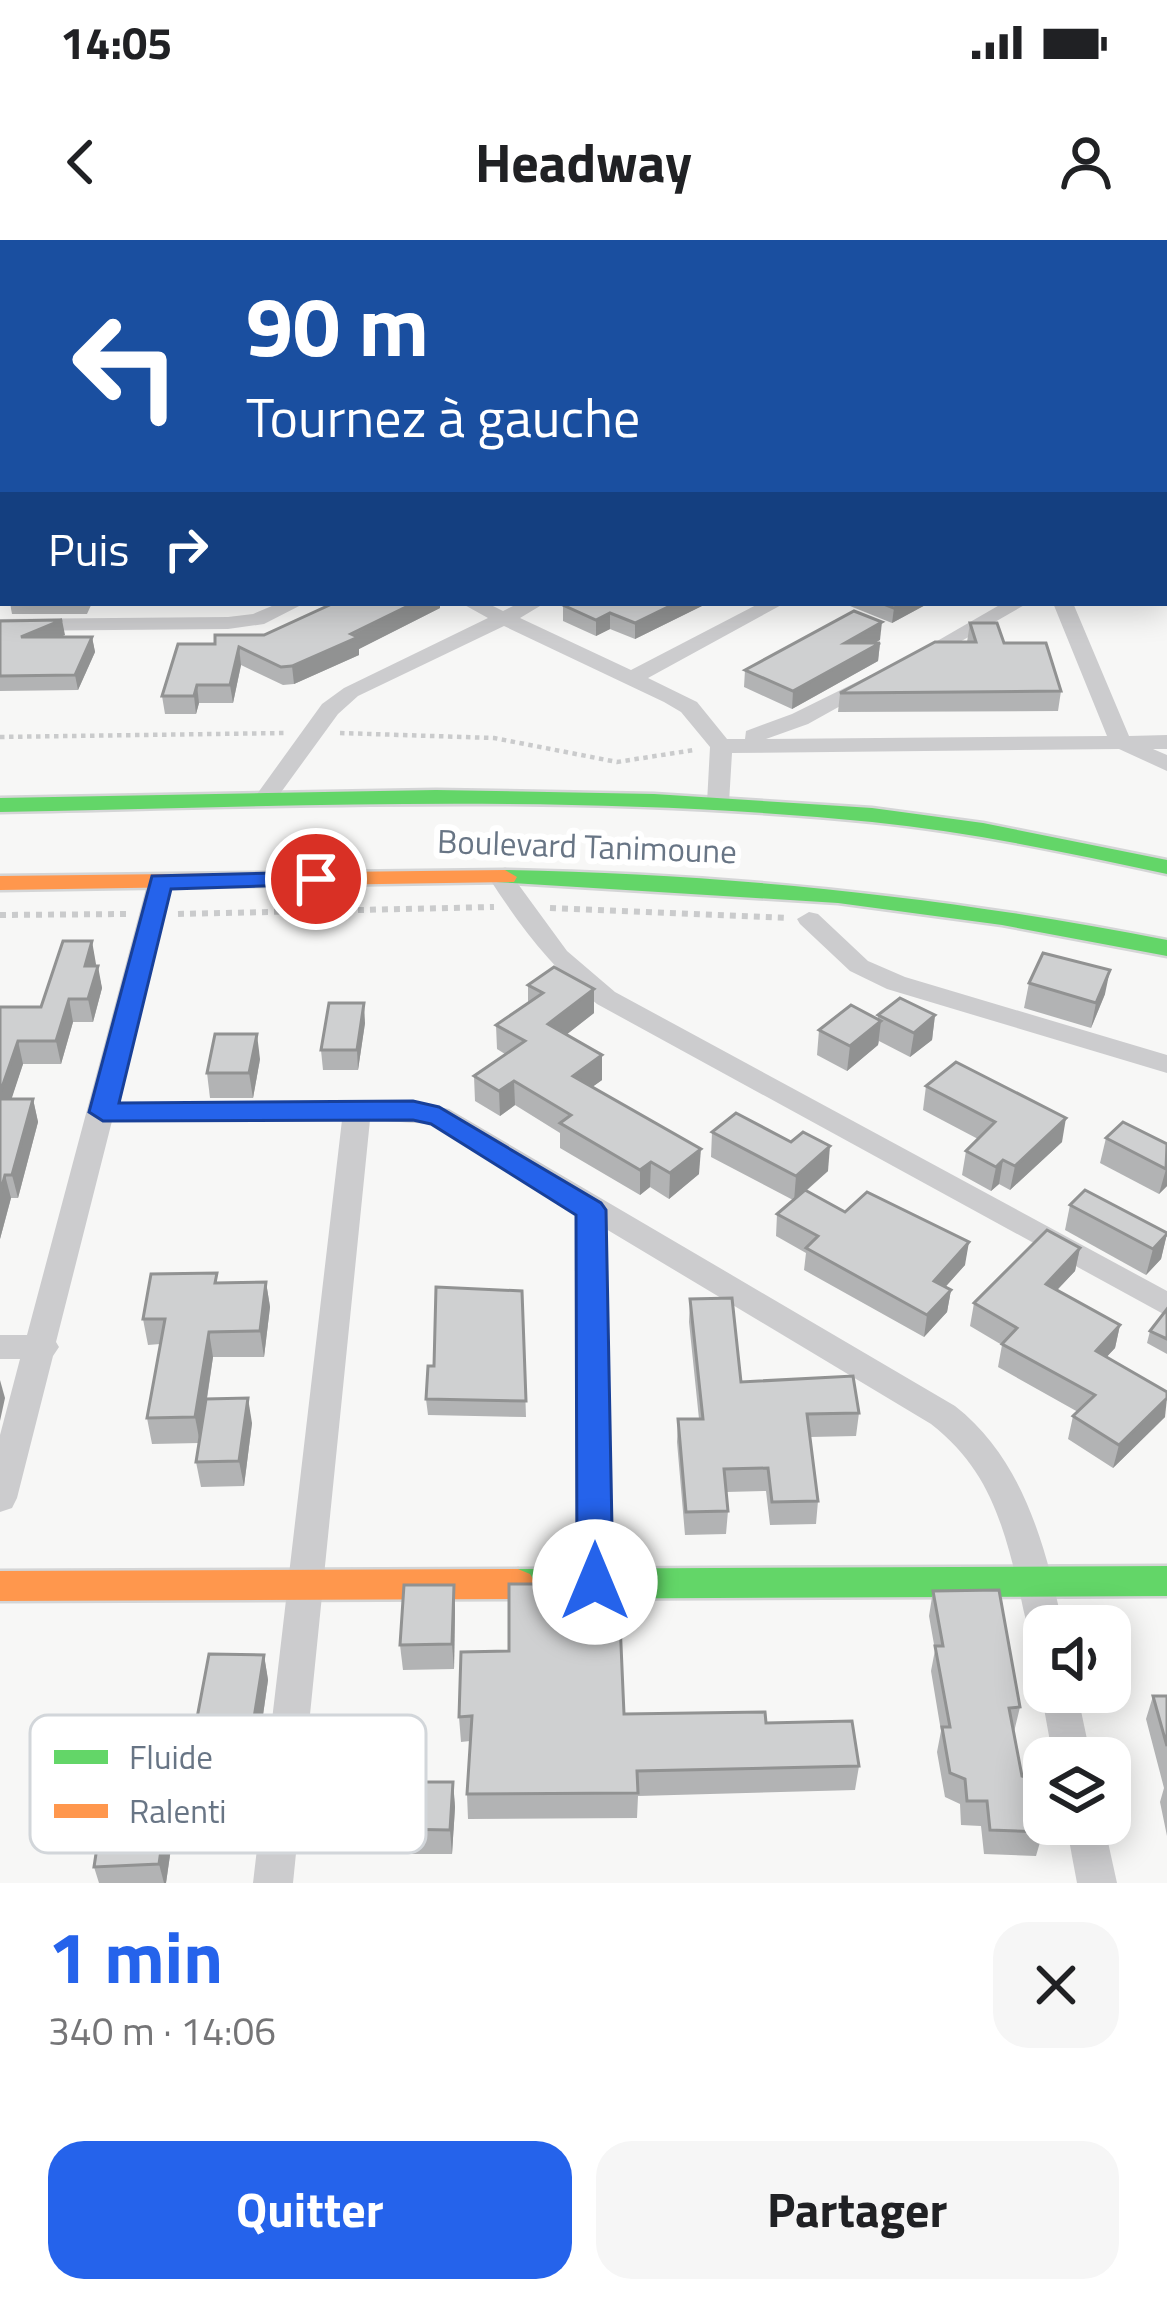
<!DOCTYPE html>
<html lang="fr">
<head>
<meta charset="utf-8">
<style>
	:root { --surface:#fff; --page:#f6f6f6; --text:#202124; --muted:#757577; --accent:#2563eb }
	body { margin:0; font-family:"Titillium Web",sans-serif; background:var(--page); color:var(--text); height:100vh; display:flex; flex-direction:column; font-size:45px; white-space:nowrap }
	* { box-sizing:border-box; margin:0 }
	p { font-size:39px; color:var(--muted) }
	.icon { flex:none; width:66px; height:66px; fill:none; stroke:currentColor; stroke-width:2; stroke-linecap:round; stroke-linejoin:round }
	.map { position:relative; height:1643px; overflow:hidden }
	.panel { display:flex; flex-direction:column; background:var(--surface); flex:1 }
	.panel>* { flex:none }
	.banner { position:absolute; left:0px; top:0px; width:1167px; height:366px; box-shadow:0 6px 30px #0003; background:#1a4fa0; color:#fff; overflow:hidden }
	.controls { position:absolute; left:1023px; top:1365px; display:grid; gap:24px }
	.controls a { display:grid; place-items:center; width:108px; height:108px; border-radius:24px; background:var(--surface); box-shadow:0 6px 30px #0003; font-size:60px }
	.pin { position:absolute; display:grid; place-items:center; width:102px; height:102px; color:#fff; margin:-51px; border:6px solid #fff; border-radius:50%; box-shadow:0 3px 12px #0007 }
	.me { position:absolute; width:132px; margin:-66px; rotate:0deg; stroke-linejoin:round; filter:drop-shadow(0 0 9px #0008) }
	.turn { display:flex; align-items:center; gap:42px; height:252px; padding:0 48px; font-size:54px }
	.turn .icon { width:156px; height:156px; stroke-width:2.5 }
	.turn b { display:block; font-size:84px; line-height:102px }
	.then { display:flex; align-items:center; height:114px; padding:0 48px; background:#0003; gap:24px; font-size:45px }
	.round { display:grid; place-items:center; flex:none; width:126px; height:126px; border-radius:36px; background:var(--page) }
	.overview { display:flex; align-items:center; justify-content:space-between; height:204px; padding:0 48px }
	h1 { font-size:72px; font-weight:700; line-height:90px; color:var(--accent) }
	.action { display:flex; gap:24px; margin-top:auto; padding:24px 48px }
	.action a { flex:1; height:138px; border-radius:36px; background:var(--accent); color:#fff; font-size:48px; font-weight:700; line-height:138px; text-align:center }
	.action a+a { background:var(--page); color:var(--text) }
	.status { display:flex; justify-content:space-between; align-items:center; height:84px; padding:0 60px; background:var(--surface); direction:ltr }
	.status svg { height:33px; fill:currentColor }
	header { display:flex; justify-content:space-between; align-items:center; height:156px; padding:0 48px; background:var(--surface); font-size:54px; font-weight:700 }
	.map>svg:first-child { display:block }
</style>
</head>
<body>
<div class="status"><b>14:05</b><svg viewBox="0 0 49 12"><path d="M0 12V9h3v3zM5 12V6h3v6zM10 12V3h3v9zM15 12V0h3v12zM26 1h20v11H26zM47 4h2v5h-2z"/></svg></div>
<header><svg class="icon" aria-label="back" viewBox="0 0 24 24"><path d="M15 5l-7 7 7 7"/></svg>Headway<svg class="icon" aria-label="person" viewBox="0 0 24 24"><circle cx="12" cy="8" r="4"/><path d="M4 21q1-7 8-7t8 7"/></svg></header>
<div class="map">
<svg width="1167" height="1643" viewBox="0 0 1167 1643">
	<rect width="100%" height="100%" fill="#f7f7f6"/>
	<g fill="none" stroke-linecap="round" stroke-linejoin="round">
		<defs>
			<g id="fast">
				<path d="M436,550L654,554L872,568L983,583L1167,620V634C1069,613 971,592 872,582C582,553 290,566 0,572V558Z"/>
				<path d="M505,630C729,634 948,657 1167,700V716L1002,685L838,663L496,642L493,637Z"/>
				<path d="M1167,1326V1356L518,1359L506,1354L500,1344L506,1334L518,1329Z"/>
			</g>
			<g id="slow">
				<path d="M505,630L517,637L514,642L0,650V636Z"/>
				<path d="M518,1329L530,1334L536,1344L530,1354L518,1359L0,1361V1331Z"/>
			</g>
		</defs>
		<use href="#fast" stroke="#d4d5d6" stroke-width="5"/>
		<use href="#slow" stroke="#d4d5d6" stroke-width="5"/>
		<g stroke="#cacbcc" stroke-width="4.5" stroke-dasharray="4.5 4.5" stroke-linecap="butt">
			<path d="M340,493L494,498L617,522L694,510"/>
			<path d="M0,497L284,493"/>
		</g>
		<g stroke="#cacbcc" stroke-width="6" stroke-dasharray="6 6" stroke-linecap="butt">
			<path d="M550,668L788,678"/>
			<path d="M178,674L494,667"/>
			<path d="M0,675L128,674"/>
		</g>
		<g fill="#ccccce" fill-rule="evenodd">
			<rect x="433" y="0" width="14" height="3"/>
			<rect x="749" y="0" width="14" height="3"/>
			<path d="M908,0H922L923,3H909Z"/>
			<path d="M1033,0H1047L1048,3H1034Z"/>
			<path d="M0,9H3L0,22Z"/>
			<rect x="1164" y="11" width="3" height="12"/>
			<path d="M0,77L3,78V88L0,87Z"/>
			<rect x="0" y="152" width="3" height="10"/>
			<rect x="1164" y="163" width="3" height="10"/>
			<path d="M3,282V294L0,295V283Z"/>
			<rect x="1164" y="287" width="3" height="12"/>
			<path d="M279,363H305L264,384L228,389L0,391V379L228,377L253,374Z"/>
			<path d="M461,363H487L503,371L519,363H545L520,378L631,430L760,363H785L648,438L697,462L727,499H745L746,491L792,474L871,435L878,437V445L808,484L766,499L1107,496L1053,363H1073L1129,496L1167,495V509H1153L1167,515V531L1119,509L732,513L729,563L718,570L707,563L710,507L681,472L664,462L504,386L358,456L338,474L271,566H255L252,561L322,464L344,448L488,378Z"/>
			<path d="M1003,363H1028L923,423L916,425L906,419Z"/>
			<path d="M501,631L510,633L567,711L615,752L1167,1051V1076L597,764C551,728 520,686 489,638Z"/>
			<path d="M160,634L172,641L116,863L413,862L449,869L955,1166C1023,1219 1045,1305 1063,1386H1044V1401L1032,1397C1024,1379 1022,1360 1017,1341C1001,1276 985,1226 931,1184L606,989L613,1342L607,1352L595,1357L583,1352L577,1342L576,971L431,884L370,880L293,1643H253L342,880L112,881L56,1102L59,1107L53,1116L17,1258L12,1268L0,1272V1195L20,1119H0V1095H27L148,641Z"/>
			<path d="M809,672L818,674L868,721L905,737L1167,815V833L887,749L850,731L800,684L797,679Z"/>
			<path d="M1044,1445V1452H1077L1091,1518H1053L1041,1452Z"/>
			<path d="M1066,1584H1104L1117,1643H1077Z"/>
		</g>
		<use href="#fast" fill="#63d668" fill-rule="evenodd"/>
		<use href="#slow" fill="#ff974d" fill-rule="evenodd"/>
	</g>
	<g fill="#b2b3b4">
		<rect x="353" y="0" width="56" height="3"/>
		<path d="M1164,223H1167V272L1164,266Z"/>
		<path d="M10,363H92L87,374H12Z"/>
		<path d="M334,363H440V368L359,409V415L294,444L283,445L241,425L233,463H199L196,474H165L162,456L215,404L264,395Z"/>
		<path d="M708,363L635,399L610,389L596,396L563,381V365Z"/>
		<path d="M850,363H929L892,383L850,366Z"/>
		<path d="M0,381L65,395L60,397H92L95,412L78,450L0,451Z"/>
		<path d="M970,383L1004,403L1061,451L1058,471L838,472L840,453L967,402Z"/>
		<path d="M880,400L873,403H880L878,421L792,469L744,447L745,430Z"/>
		<path d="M96,724L102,748L93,782H73L61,824H23L11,859H33L38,882L18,958H11L0,999V767H41Z"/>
		<path d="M1029,743L1105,754L1091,788L1024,768Z"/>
		<path d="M528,745L594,773L566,795L602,840L592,847L699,934L669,959L650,947L640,955L560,908V893L515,865L500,876L475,861L474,836L505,814L497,809L496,785L528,763Z"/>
		<path d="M878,775H935L932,800L910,817L879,801L878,805L847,831L817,815L819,790L878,779Z"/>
		<path d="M365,783L358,830H323L321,810Z"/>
		<path d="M260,819L253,858H210L207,833Z"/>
		<path d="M926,846L1062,902L1010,950L999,944L991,951L962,935L966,911L978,899L923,870Z"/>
		<path d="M712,892L828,931L806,951L845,972L965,1025L945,1047L951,1050L947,1072L924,1097L804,1030L806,1013L776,996L777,974L793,960L711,917Z"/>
		<path d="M1106,898L1167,904V946L1159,954L1100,923Z"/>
		<path d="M1070,965L1167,993L1161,1019L1146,1035L1065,990Z"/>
		<path d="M1080,1008L1075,1031L1057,1050L1120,1085L1115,1108L1106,1117L1165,1177L1113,1228L1068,1199L1073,1176L1078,1172L998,1127L1002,1105L970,1086L974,1063Z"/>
		<path d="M266,1042L270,1067L264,1117H213L207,1159L252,1183L244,1246L201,1247L196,1222L199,1203L152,1204L147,1178L160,1104L148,1105L143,1079L219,1043Z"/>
		<path d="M522,1051L526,1177L428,1175L426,1159L434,1126Z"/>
		<path d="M690,1059L741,1142L859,1173L856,1196L810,1197L818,1261L816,1284L770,1285L766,1251L726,1252L728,1271L726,1294L685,1295L677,1202L678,1179H699L689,1082Z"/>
		<path d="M1167,1069V1114L1147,1103L1150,1091Z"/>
		<path d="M454,1345L455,1370L454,1429L403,1430L400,1405Z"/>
		<path d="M933,1351L1020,1467L1014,1492L1022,1536L1043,1592L1036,1616L984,1614L981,1586L961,1585L960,1564L945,1557L937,1512L941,1491L931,1431L935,1410L929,1376Z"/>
		<path d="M591,1383L624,1474L766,1483L859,1526L855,1550L638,1556L637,1578L468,1579L467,1554L470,1501L461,1502L459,1477L509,1411Z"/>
		<path d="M264,1415L268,1440L259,1503H203L197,1478Z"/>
		<path d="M1153,1456H1167V1596L1160,1562L1164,1548L1146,1479Z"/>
		<path d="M123,1480L126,1493L184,1518L166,1643H99L94,1627L116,1580L119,1560L53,1562L46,1538Z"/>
		<path d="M453,1542L455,1567L452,1614H398L396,1589Z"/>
	</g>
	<g fill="#919292">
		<path d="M414,363H440V368L359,409V415L294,444L292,426Z"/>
		<path d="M676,363H708L635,399V383Z"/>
		<path d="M903,363H929L892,383L894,368Z"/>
		<path d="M610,373V389L596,396V380Z"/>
		<path d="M62,380L65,395L24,412L21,397Z"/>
		<path d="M882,382L880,400L843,421L845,403Z"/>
		<path d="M92,397L95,412L78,450L75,435Z"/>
		<path d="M880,403L878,421L792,469L793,451Z"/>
		<path d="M239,407L241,425L233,463L230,445Z"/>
		<path d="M197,445L199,463L196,474L194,456Z"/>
		<path d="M92,701L96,724L89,748L85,726Z"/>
		<path d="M98,726L102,748L93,782L88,759Z"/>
		<path d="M1110,730L1105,754L1091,788L1096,763Z"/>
		<path d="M594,749V773L548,809V784Z"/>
		<path d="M69,759L73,782L61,824L56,801Z"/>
		<path d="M364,763L365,783L358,830L357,810Z"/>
		<path d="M935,775L932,800L910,817L914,793Z"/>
		<path d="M881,781L878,805L847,831L850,806Z"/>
		<path d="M257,794L260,819L253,858L249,833Z"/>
		<path d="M18,801L23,824L4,882L0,867V853Z"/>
		<path d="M602,815V840L573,861V836Z"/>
		<path d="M514,841L515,865L500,876L499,851Z"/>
		<path d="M33,859L38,882L18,958L12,935Z"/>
		<path d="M1066,878L1062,902L1010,950L1015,926Z"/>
		<path d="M830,906L828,931L794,961L796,936Z"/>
		<path d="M701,909L699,934L669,959L670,933Z"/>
		<path d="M1003,920L999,944L991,951L996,927Z"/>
		<path d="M651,922L650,947L640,955V930Z"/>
		<path d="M1167,927V946L1159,954L1166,929Z"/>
		<path d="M5,935L11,958L0,999V954Z"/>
		<path d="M1167,994L1161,1019L1146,1035L1153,1009Z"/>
		<path d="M969,1002L965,1025L931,1063L934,1041Z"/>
		<path d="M1080,1008L1075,1031L1041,1067L1046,1044Z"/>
		<path d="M266,1042L270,1067L264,1117L260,1091Z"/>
		<path d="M951,1050L947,1072L924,1097L927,1075Z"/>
		<path d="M1120,1085L1115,1108L1091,1134L1096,1111Z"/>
		<path d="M209,1092L213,1117L200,1203L195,1177Z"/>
		<path d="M0,1140L5,1158L0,1181Z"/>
		<path d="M248,1158L252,1183L244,1246L239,1221Z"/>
		<path d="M1167,1158L1165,1177L1113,1228L1119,1205Z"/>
		<path d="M454,1345L455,1370L454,1429L452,1404Z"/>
		<path d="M264,1415L268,1440L259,1503L254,1478Z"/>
		<path d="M178,1493L184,1518L166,1643H164L159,1624Z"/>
		<path d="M453,1542L455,1567L452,1614L450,1590Z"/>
	</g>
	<g fill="#cfd0d1" stroke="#919292" stroke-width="3">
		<path d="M72,0H109L108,3H71Z"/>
		<path d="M612,0H646L655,3H603Z"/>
		<path d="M961,0H980L982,3H962Z"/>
		<path d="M1057,0H1126L1127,3H1058Z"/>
		<rect x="1164" y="63" width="3" height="29"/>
		<rect x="1164" y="108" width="3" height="19"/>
		<rect x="1164" y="175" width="3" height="32"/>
		<path d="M3,210V251L2,252L0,251V211Z"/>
		<path d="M1164,223H1167V252L1164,246Z"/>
		<path d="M334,363H414L351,394L358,397L292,426L281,427L239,407L230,445H197L194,456H162L178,404H215V395H264Z"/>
		<path d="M566,363H676L635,383L610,373L596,380L563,365Z"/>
		<path d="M881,363H903L894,368Z"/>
		<path d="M854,371L882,382L845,403H880L793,451L745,430Z"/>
		<path d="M62,380L21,397H92L75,435L0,436V381Z"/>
		<path d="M970,383H997L1004,403H1046L1061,451L840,453L935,402H976Z"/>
		<path d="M63,701H92L85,726H98L88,759H69L56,801H18L0,853V767H41Z"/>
		<path d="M1043,713L1110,730L1096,763L1029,743Z"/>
		<path d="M554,727L594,749L548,784L602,815L573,836L701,909L670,933L651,922L640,930L560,883L571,875L514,841L499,851L474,836L525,801L496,785L543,753L528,745Z"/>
		<path d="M900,758L935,775L914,793L878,775Z"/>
		<path d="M329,763H364L357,810H321Z"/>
		<path d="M851,765L881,781L850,806L819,790Z"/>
		<path d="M215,794H257L249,833H207Z"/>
		<path d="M956,822L1066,878L1015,926L1003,920L996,927L966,911L995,882L926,846Z"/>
		<path d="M0,859H33L12,935H5L0,954Z"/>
		<path d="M736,873L791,902L803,892L830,906L796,936L712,892Z"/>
		<path d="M1123,882L1167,904L1166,929L1106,898Z"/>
		<path d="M805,950L845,972L867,952L969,1002L934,1041L951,1050L927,1075L806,1008L818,996L777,974Z"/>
		<path d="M1085,950L1167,993V994L1153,1009L1070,965Z"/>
		<path d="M1047,990L1080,1008L1046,1044L1120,1085L1096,1111L1167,1152V1158L1119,1205L1073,1176L1095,1155L1002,1104L1017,1088L974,1063Z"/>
		<path d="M217,1033L215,1043L266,1042L260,1091L209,1092L195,1177L147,1178L165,1079H143L151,1034Z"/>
		<path d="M436,1047L522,1051L526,1161L426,1159L428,1126H434Z"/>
		<path d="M732,1058L741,1142L853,1136L859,1173L807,1174L818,1261L772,1262L768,1228L724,1229L728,1271L686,1272L678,1179H703L690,1059Z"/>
		<path d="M1167,1069V1099L1150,1091Z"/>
		<path d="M248,1158L239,1221L196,1222L206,1159Z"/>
		<path d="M509,1344H590L591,1383L620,1382L624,1474L765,1472L766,1483L852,1481L859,1526L637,1531L638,1553L467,1554L472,1476L459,1477L461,1412L509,1411Z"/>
		<path d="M404,1345H454L452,1404L400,1405Z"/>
		<path d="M999,1350L1020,1467L1009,1468L1022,1536L1036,1540L1043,1592L990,1590L987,1561H967L965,1539L950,1533L942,1487H950L935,1406H943L933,1351Z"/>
		<path d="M209,1414L264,1415L254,1478H197Z"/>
		<path d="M1153,1456H1167V1506Z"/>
		<path d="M123,1480L121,1493H178L159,1624L94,1627L101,1581L116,1580L124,1535L46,1538L56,1483Z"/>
		<path d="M400,1542H453L450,1590L396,1589Z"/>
	</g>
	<path fill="#2563eb" stroke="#184099" stroke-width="3" d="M316,632L328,639L325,644L171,649L119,863L413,861L439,867L601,963L606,970L613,1342L608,1353L595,1357L583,1353L577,1342L576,975L431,884L413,880L103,881L89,872L152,636Z"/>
	<g text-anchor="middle" stroke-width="12" stroke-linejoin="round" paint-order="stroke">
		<g font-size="33" fill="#687585" stroke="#fff">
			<text transform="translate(587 606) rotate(2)" y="12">Boulevard Tanimoune</text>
		</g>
	</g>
	<rect x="30" y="1475" width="396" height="138" rx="18" fill="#fff" stroke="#d2d6da" stroke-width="3"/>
	<rect x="54" y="1510" width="54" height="14" fill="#63d668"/>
	<rect x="54" y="1564" width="54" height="14" fill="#ff974d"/>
	<g font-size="33" fill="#687585">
		<text x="129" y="1529">Fluide</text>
		<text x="129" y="1583">Ralenti</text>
	</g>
</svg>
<div class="controls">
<a><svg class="icon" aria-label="sound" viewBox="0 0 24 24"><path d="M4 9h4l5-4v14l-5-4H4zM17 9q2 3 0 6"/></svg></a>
<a><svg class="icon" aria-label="layers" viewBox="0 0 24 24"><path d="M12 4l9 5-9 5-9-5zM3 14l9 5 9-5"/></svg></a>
</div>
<div class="pin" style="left:316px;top:639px;background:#d93025"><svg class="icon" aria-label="arrive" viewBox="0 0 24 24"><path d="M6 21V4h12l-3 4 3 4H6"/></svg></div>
<svg class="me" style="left:595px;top:1342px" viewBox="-20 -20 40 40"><circle r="19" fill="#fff"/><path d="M0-13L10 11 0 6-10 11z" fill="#2563eb"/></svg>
<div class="banner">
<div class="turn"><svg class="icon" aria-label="left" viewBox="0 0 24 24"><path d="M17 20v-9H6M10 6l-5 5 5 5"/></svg><div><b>90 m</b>Tournez à gauche</div></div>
<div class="then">Puis<svg class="icon" aria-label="right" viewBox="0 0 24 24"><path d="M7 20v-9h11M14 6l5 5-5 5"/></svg></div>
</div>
</div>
<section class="panel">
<div class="overview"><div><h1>1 min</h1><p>340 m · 14:06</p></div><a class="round"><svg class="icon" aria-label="close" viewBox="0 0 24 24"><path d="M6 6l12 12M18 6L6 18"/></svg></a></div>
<div class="action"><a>Quitter</a><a>Partager</a></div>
</section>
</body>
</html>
